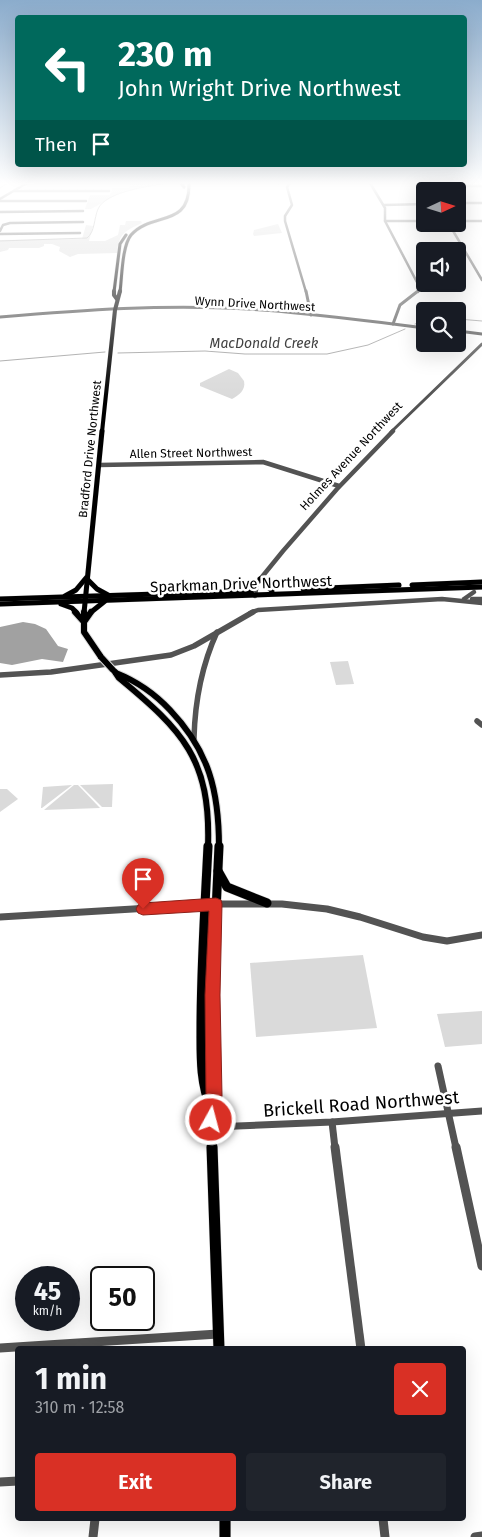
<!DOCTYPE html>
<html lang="en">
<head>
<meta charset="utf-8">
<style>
	:root { --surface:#171b24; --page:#20242c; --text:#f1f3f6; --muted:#9ea1a6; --accent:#d93025 }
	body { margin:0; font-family:"Fira Sans",sans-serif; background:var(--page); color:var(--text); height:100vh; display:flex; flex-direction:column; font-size:19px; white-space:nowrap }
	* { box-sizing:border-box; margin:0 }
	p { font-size:16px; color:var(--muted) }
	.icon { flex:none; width:28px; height:28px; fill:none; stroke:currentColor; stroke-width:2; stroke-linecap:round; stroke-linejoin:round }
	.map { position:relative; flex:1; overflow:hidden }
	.panel { position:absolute; left:15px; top:1346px; width:451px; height:175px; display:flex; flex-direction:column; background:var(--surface); border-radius:5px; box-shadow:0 5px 20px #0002 }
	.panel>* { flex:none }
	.banner { position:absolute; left:15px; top:15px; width:452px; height:152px; border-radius:5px; box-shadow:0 5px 20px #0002; background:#00695c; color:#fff; overflow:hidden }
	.needle { width:32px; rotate:86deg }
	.controls { position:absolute; left:416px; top:182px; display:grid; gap:10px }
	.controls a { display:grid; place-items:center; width:50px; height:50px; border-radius:5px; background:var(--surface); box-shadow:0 5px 20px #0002; font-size:25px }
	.speed { position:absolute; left:15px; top:1266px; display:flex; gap:10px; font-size:25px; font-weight:700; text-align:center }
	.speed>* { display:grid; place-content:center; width:65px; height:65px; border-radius:50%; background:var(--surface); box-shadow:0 5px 20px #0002; line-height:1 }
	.speed small { font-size:12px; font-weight:400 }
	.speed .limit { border:2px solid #111; border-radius:8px; background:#fff; color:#111 }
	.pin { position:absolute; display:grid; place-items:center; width:42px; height:42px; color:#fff; margin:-51px -21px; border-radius:50% 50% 50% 0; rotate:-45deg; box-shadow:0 0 5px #0007 }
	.pin .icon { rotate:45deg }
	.me { position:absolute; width:55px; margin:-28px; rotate:7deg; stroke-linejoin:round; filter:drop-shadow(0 0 4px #0008) }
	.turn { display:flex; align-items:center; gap:18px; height:105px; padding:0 20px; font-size:22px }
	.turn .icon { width:65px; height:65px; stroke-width:2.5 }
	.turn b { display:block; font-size:35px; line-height:42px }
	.then { display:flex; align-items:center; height:48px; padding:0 20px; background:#0003; gap:10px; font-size:19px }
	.round { display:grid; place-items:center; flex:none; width:52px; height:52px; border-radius:5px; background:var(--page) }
	.headline { display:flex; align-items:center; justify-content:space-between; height:85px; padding:0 20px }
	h1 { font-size:30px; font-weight:700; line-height:38px }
	.cta { display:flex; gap:10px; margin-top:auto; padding:10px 20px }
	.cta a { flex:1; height:58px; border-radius:5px; background:var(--accent); color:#fff; font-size:20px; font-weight:700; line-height:58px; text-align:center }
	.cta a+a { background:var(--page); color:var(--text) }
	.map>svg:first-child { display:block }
</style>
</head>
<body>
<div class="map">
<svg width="482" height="1537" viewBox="0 0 482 1537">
	<rect width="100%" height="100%" fill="#fff"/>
	<g fill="#dadada">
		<path d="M130,183L155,185L120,193L91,209H85L90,195H110L113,188H129Z"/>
		<path d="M126,221H141L142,223C125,231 119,233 117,253L78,254L70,257L59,251L60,247L52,244H44V246L39,248H9L8,250L0,252V240L82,239L86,225L93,226L89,241H105L118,235L120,225H125Z"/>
		<path d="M278,224L282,233L254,236L253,234L254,230Z"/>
		<path d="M229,369L238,373L244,381C246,390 239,395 232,399L200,386V383Z"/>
		<path d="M348,661L354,684L336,685L330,662Z"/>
		<path d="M113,784L112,807H102L80,785Z"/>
		<path d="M72,785L42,808H41L43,787Z"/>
		<path d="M74,785H78L100,808L44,810Z"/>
		<path d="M0,789H7L18,799L0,812Z"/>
		<path d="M363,955L377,1028L256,1037L250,963Z"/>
		<path d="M482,1011V1044L445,1047L437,1014Z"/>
	</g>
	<path fill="#a1a1a1" d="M23,622L35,624L46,629L58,646L68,649L63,662L42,659L12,665L0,663V627Z"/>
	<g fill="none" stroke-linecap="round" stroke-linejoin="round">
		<g stroke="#a1a1a1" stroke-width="1">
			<path d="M276,183L278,184"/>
			<path d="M0,188L8,183"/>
			<path d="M0,241L87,238C95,232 94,218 98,209C106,191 151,186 168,183"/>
			<path d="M458,319L482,321"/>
			<path d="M415,324L425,321"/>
			<path d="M118,353L205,351L245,354H327L368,345L405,329"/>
			<path d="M0,361L105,352"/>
		</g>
		<defs>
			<g id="major-far5">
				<path d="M114,292L120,244L126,235"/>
				<path d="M120,292C122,277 122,246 131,235C152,211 190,229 189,183"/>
			</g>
			<g id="major-far4">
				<path d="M114,291V295L117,299"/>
				<path d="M102,432L115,310L120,291"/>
			</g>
			<g id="major-far3">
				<path d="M260,579L272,591"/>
				<path d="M412,585L482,582"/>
				<path d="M303,589L399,585"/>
				<path d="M65,596L76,590L86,578L97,589L108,595"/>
				<path d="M0,599L252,591"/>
				<path d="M0,604L482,587"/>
				<path d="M61,604L72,608L77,613"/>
				<path d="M84,613L102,431"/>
				<path d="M90,613L105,601"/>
			</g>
			<g id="major-far2">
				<path d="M75,612L84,622L91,612"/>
				<path d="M84,612V632L101,657"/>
				<path d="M115,672L119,678C183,731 211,759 208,847"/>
				<path d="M116,673C136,681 155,694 170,710C209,751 219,791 219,847"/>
			</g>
			<g id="major-far1">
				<path d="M208,846C205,907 201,968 201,1029C201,1056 200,1083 211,1108"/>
				<path d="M218,871L227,887L267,903"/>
				<path d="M212,1148L211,1108L214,1096V1079L213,977L219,846"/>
			</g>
			<g id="major">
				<path d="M212,1147L219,1349"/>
				<path d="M225,1519V1537"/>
			</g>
			<path id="highway" d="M181,183L184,187"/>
		</defs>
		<use href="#major-far5" stroke="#dbdbdb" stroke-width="4"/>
		<use href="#major-far4" stroke="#dbdbdb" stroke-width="4.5"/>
		<use href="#major-far3" stroke="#dbdbdb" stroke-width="5.5"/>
		<use href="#major-far2" stroke="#dbdbdb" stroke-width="8"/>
		<use href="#major-far1" stroke="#dbdbdb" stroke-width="10"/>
		<use href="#major" stroke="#dbdbdb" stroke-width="12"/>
		<use href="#highway" stroke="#dbdbdb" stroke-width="4"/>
		<g stroke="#535353" stroke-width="2.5">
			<path d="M290,183L287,187L292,205L285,216V221L306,292"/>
			<path d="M370,183L385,208V221L420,288L418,292"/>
			<path d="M420,183L426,191"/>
			<path d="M453,186H482"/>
			<path d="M14,191H109"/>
			<path d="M0,199L27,183"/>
			<path d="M0,201H86"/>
			<path d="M458,203H482"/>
			<path d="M384,205L425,204"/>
			<path d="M0,212L83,211"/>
			<path d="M385,221H425"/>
			<path d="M458,221H482"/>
			<path d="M449,224L482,280"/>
			<path d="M0,231L3,225L10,223L83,222"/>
			<path d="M0,234L80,233"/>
		</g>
		<g stroke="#535353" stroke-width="3">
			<path d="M306,291L311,315"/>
			<path d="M0,317C82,310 165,304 247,309C307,312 366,321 425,328"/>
			<path d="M393,324L400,305L418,291"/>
			<path d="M458,331L482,334"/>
			<path d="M391,432L482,344"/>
		</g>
		<g stroke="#535353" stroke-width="4.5">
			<path d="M99,465L263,462L339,486"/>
			<path d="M255,596L257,583L283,551L337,489L393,431"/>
			<path d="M464,599L474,592"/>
			<path d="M472,599H482"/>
			<path d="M250,613L258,610L442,599L482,603"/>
		</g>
		<g stroke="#535353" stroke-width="5.5">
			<path d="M0,675L51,672L171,655L194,646L253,612"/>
			<path d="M477,721L482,725"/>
			<path d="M194,738C195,700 201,667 217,632"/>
		</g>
		<g stroke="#535353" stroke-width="7">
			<path d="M0,917L216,904H282L327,909L360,917L423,937L447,941L482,935"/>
			<path d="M438,1066L456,1148"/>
			<path d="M332,1122L335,1148"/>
			<path d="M212,1127L332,1122L482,1111"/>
		</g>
		<g stroke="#535353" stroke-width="9">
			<path d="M335,1147L361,1349"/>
			<path d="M456,1147L482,1266"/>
			<path d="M0,1348L218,1334"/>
			<path d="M0,1482L18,1481"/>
			<path d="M383,1519L385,1537"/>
			<path d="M93,1537L95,1519"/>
			<path d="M475,1537L482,1536"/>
		</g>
		<use href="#major-far5" stroke="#000" stroke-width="3"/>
		<use href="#major-far4" stroke="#000" stroke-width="4"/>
		<use href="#major-far3" stroke="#000" stroke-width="5"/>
		<use href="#major-far2" stroke="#000" stroke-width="6"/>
		<use href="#major-far1" stroke="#000" stroke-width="9"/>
		<use href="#major" stroke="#000" stroke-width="11"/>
		<use href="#highway" stroke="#000" stroke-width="3"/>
		<defs>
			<path id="major-bridge" d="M101,657L113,670"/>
		</defs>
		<use href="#major-bridge" stroke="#dbdbdb" stroke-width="8" stroke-linecap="butt"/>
		<use href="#major-bridge" stroke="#000" stroke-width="6"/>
	</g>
	<linearGradient id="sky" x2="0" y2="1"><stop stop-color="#8baccc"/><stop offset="0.46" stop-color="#fff"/><stop offset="1" stop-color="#fff" stop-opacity="0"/></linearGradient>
	<rect width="482" height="398" fill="url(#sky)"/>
	<path fill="#d93025" stroke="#8d1f18" d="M216,898L221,900L222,904L220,995L222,1096C219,1106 220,1117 216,1126L211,1128L205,1126C201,1116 204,1106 206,1096L205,995L209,911L143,915L138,913L136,909L138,905L143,903Z"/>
	<g text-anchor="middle" stroke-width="5" stroke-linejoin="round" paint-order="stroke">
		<g font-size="12" fill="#000" stroke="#fff">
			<text transform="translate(255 304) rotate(3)" y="4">Wynn Drive Northwest</text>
			<text transform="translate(90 449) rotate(-84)" y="4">Bradford Drive Northwest</text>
			<text transform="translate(191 453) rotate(-1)" y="4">Allen Street Northwest</text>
			<text transform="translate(351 456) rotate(-47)" y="4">Holmes Avenue Northwest</text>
		</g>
		<g font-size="14" font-style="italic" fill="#424242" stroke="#fff">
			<text x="264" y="348">MacDonald Creek</text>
		</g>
		<g font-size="15" fill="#000" stroke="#fff">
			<text transform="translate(241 584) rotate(-2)" y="5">Sparkman Drive Northwest</text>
		</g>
		<g font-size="18" fill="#000" stroke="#fff">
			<text transform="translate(361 1104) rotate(-4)" y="6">Brickell Road Northwest</text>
		</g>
	</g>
</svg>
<div class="controls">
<a><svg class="needle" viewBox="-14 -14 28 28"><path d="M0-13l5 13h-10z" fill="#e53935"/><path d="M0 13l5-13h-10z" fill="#9ea1a6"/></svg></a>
<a><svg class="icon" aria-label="sound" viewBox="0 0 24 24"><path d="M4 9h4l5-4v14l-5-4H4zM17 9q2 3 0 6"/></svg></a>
<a><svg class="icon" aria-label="search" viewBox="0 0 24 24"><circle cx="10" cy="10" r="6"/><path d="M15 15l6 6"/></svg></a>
</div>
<div class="speed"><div>45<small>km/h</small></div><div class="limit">50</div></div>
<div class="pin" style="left:143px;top:909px;background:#d93025"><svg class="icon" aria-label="arrive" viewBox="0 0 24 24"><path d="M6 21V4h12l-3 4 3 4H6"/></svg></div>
<svg class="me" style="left:211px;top:1120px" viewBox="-20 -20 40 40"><circle r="17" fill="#d93025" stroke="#fff" stroke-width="3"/><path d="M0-11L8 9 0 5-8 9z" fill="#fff"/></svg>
<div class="banner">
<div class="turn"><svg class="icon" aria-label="left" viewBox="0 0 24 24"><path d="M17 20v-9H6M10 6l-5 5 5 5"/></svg><div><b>230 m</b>John Wright Drive Northwest</div></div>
<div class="then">Then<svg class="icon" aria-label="arrive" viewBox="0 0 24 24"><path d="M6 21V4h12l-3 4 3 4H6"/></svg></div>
</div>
<section class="panel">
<div class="headline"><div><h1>1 min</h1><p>310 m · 12:58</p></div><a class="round" style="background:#d93025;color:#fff"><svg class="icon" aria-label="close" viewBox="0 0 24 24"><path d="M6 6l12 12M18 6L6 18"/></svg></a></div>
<div class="cta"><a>Exit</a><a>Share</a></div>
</section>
</div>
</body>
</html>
